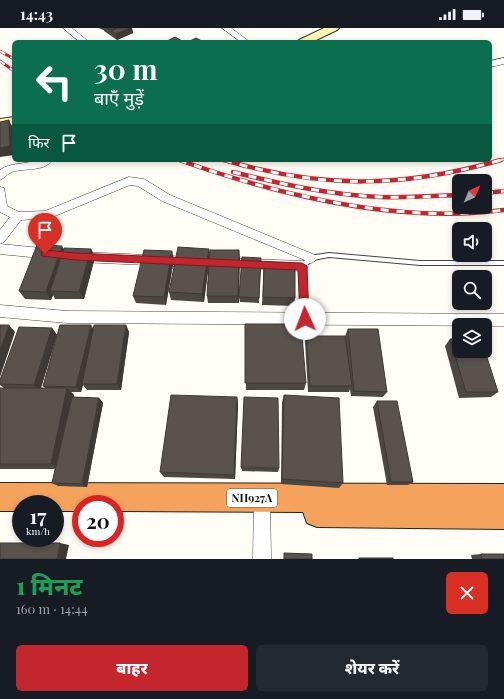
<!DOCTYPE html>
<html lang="hi">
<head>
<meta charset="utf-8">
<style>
	:root { --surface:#171b24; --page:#242831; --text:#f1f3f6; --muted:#9ea1a6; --accent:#c4262e }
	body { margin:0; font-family:"Playfair Display","Noto Sans Devanagari",serif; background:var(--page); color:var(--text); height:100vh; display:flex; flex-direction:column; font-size:15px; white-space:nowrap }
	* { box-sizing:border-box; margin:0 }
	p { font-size:13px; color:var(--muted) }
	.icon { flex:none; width:22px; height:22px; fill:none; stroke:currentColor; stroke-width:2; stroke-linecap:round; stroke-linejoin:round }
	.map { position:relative; height:531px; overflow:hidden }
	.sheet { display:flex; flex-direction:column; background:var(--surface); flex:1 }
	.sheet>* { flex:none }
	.top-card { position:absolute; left:12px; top:12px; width:480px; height:122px; border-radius:6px; box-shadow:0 2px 6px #0003; background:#0b6e4f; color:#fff; overflow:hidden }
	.needle { width:26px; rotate:44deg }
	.fabs { position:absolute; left:452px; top:146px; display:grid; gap:8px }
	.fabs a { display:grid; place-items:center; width:40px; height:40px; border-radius:6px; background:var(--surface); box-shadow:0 2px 6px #0003; font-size:20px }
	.speed { position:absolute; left:12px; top:467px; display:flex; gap:8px; font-size:20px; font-weight:700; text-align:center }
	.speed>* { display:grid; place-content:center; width:52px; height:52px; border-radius:50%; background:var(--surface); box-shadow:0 2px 6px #0003; line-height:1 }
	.speed small { font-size:10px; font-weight:400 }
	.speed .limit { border:6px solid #d22; background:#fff; color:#111 }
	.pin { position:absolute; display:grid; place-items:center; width:34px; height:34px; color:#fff; margin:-41px -17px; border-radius:50% 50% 50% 0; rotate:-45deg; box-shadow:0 0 4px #0007 }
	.pin .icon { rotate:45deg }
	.me { position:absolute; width:44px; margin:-22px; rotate:358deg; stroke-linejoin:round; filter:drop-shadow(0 0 3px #0008) }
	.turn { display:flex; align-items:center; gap:14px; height:84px; padding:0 16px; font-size:18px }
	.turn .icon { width:52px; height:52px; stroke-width:2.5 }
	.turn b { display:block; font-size:28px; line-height:34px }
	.then { display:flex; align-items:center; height:38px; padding:0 16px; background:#0003; gap:8px; font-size:15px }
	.round { display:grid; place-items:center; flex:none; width:42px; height:42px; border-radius:6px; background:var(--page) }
	.summary { display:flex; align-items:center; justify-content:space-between; height:68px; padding:0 16px }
	h1 { font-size:24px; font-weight:800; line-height:30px; color:#1e9e55 }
	.cta { display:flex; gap:8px; margin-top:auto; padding:8px 16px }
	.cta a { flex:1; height:46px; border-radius:6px; background:var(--accent); color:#fff; font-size:16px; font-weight:800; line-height:46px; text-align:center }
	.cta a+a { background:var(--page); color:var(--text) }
	.status { display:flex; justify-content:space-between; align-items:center; height:28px; padding:0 20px; background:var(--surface); direction:ltr }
	.status svg { height:11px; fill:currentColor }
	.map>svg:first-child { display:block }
</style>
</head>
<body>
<div class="status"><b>14:43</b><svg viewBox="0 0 49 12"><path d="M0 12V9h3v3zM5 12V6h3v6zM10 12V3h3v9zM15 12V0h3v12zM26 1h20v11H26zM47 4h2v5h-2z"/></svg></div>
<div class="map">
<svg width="504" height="531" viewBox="0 0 504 531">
	<rect width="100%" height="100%" fill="#fffdf5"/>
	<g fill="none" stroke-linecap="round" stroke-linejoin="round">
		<defs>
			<path id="lane" d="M329,225L420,233H504V237H420L329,229L313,232L305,239L308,291L307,293L305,294L303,293L302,291L299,238L309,228Z"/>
			<g id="street">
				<path d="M63,0H72L89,14H80Z"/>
				<path d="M222,0H231L250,14H241Z"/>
				<path d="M504,30V36L490,39V33Z"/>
				<path d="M37,132H52C44,145 21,139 10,145C6,147 5,150 0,152V142C10,134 25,137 37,132Z"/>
				<path d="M129,149L144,151L170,167L315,227L317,230L315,233L311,235L307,233L162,173L138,158L130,157L50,190L21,192L4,214L0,216V202L10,189L0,184V159L4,160L7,178L19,184L45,183Z"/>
				<path d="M0,216L51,221L55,223L57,226L55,229L51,231L0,226Z"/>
				<path d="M79,224L193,229L197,230L199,234L197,238L193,239L79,234L75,232L73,229L75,226Z"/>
				<path d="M222,230L302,233L306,234L308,238L306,242L302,243L222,240L218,239L216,235L218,231Z"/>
				<path d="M0,277L67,283L504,286V298L67,295L0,289Z"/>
				<path d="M262,462L268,464L270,470L271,531H253L254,470L256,464Z"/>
			</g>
			<g id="secondary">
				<path d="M324,0H339L337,2L312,14H297L299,12Z"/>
				<path d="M14,89V97L0,99V91Z"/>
			</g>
			<path id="highway" d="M0,455L504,456V501L317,499L307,495L303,484L115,483V476H81V483H55V476H21V483H0Z"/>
		</defs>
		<use href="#lane" stroke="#444" stroke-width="2"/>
		<use href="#street" stroke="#444" stroke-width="1"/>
		<use href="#secondary" stroke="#333" stroke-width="2"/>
		<use href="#highway" stroke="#222" stroke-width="2"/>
		<use href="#lane" fill="#fff" fill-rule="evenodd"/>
		<use href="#street" fill="#fff" fill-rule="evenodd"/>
		<use href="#secondary" fill="#fff6b0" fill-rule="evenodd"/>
		<use href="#highway" fill="#f5a25d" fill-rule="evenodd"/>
		<defs>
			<g id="rail-far1">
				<path d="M0,23L14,31"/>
				<path d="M0,33L14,43"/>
				<path d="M179,132L181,133"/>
				<path d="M224,132L227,133"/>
				<path d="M498,133L504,131"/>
			</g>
			<g id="rail">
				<path d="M179,132C278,167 399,196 504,182"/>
				<path d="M224,132C322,161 403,160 501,132"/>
				<path d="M233,144C281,156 330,167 380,169C406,170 433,168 459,167"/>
				<path d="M485,165L504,163"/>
			</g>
		</defs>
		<use href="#rail-far1" stroke="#c4262e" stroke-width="3"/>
		<use href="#rail" stroke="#c4262e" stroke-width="4.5"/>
		<use href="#rail-far1" stroke="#fff" stroke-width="2" stroke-dasharray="6" stroke-linecap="butt"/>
		<use href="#rail" stroke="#fff" stroke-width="3" stroke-dasharray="8" stroke-linecap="butt"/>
	</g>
	<g fill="#4d4742">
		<path d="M99,0H132L133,5L117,12L104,3V2H103Z"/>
		<path d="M63,221H91L95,229L84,271H55L53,267L51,272L25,271L19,263Z"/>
		<path d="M209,221L210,227L239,222V275H208L207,268L209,232L204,274L171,272L169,264Z"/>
		<path d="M261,230L259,275L240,274L239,269Z"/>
		<path d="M174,231L166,277L136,275L133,268Z"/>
		<path d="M264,234L295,270L294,278L262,277Z"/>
		<path d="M245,296L306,355L304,362H246Z"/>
		<path d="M126,297L129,304L121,362H87L83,357L81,364H71L74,367V369L99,370L103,375L87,459L58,458L52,455L55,441H0V360H4L0,357V352L52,300L57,307L41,360H45L43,358L93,302Z"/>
		<path d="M348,301L387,364L383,369L351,368L350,361L349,364H308L305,314L306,308H345Z"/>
		<path d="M450,311L498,364L491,369L459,370L445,318Z"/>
		<path d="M284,367L343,455L339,460L281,456L282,374Z"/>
		<path d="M237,369L238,376L235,451L164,449L160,444Z"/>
		<path d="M377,373L413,454L408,457H387L373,379Z"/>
		<path d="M241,439L279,440L278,444L242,443Z"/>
		<path d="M481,526L504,531H472L471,527Z"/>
	</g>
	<g fill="#3f3936">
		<path d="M116,0H132L133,5L117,12L116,6L111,3V2Z"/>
		<path d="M9,92L13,101L14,127L0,129V120Z"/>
		<path d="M62,218L66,226L50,263L53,267L51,272L46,264Z"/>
		<path d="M91,221L95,229L84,271L79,264Z"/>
		<path d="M209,221L210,229L204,274L202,266Z"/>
		<path d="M239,222L240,230L239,275L238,268Z"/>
		<path d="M172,223L174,231L166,277L164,269Z"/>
		<path d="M9,297L15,304L0,349V322Z"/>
		<path d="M91,297L95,304L82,356L83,357L81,364L76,359Z"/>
		<path d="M126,297L129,304L121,362L117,356Z"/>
		<path d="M52,300L57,307L40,363L34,357Z"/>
		<path d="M67,360L74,367L59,441L51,436Z"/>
		<path d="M237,369L238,376L235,451L234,447Z"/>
		<path d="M99,370L103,375L87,459L82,456Z"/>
		<path d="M60,515L69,517L66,531H57Z"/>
	</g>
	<g fill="#5a524d" stroke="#3f3936">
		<path d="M107,0H116L111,2Z"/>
		<path d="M118,0H130L116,6L111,3Z"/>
		<path d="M175,9L184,14H165Z"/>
		<path d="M196,10L204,14H188Z"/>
		<path d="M9,92L10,118L0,120V94Z"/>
		<path d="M37,217L62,218L46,264L19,263Z"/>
		<path d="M178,219L209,221L202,266L169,264Z"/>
		<path d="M64,220L91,221L79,264L50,263Z"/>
		<path d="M144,222L172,223L164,269L133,268Z"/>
		<path d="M210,222H239L238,268H207Z"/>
		<path d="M242,229L261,230L259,270L239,269Z"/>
		<path d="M264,234L295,235V270L263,269Z"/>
		<path d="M245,296H301L306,355H245Z"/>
		<path d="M0,297H9L0,322Z"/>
		<path d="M60,297H91L76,359L43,358Z"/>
		<path d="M94,297H126L117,356H82Z"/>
		<path d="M19,299L52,300L34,357L0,356V352Z"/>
		<path d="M348,301H378L387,364L354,363Z"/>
		<path d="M306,308H345L352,358H310Z"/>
		<path d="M450,311H459V323H485L498,364H466Z"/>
		<path d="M0,360H67L51,436H0Z"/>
		<path d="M171,367L237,369L234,447L160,444Z"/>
		<path d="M284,367L339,370L343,455L282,451Z"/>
		<path d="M72,369L99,370L82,456L52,455Z"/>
		<path d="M244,369L278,370L279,440L241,439Z"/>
		<path d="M377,373H397L413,454H391Z"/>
		<path d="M0,515H60L57,531H0Z"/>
		<path d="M284,525L312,526V531H284Z"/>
		<path d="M481,526H504V531H482Z"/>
		<rect x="359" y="530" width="34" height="1"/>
	</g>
	<path fill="#c4262e" stroke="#7f191e" d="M45,222L76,225L302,235L307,238L309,291L308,294H301L300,291L298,242L76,232L42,228L41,226L42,223Z"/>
	<g text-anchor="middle" stroke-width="4" stroke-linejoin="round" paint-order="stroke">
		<rect fill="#fff" stroke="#585858" stroke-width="1" x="227" y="461" width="50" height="18" rx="3"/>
		<g font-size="11" font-weight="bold" fill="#111">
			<text x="252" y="474">NH927A</text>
		</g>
	</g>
</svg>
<div class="fabs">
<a><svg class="needle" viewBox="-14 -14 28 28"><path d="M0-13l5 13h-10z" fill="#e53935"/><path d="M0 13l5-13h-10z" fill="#9ea1a6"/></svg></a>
<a><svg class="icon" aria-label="sound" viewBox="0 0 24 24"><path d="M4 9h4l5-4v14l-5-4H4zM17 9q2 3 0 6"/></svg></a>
<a><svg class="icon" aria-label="search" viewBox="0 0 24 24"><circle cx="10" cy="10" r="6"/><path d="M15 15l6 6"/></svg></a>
<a><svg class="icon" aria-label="layers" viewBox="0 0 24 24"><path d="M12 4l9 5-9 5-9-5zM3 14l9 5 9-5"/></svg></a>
</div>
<div class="speed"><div>17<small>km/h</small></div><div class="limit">20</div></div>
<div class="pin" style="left:45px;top:226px;background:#d93025"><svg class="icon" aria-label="arrive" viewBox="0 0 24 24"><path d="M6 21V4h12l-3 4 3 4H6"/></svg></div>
<svg class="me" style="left:305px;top:291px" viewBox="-20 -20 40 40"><circle r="19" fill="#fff"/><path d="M0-13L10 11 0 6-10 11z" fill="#c4262e"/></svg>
<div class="top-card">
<div class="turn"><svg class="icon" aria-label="left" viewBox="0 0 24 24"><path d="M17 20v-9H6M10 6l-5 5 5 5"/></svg><div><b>30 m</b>बाएँ मुड़ें</div></div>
<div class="then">फिर<svg class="icon" aria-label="arrive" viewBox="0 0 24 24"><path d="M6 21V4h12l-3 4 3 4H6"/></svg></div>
</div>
</div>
<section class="sheet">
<div class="summary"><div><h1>1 मिनट</h1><p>160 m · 14:44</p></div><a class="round" style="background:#d93025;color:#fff"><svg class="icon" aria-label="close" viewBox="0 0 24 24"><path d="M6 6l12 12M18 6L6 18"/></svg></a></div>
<div class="cta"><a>बाहर</a><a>शेयर करें</a></div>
</section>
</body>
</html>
